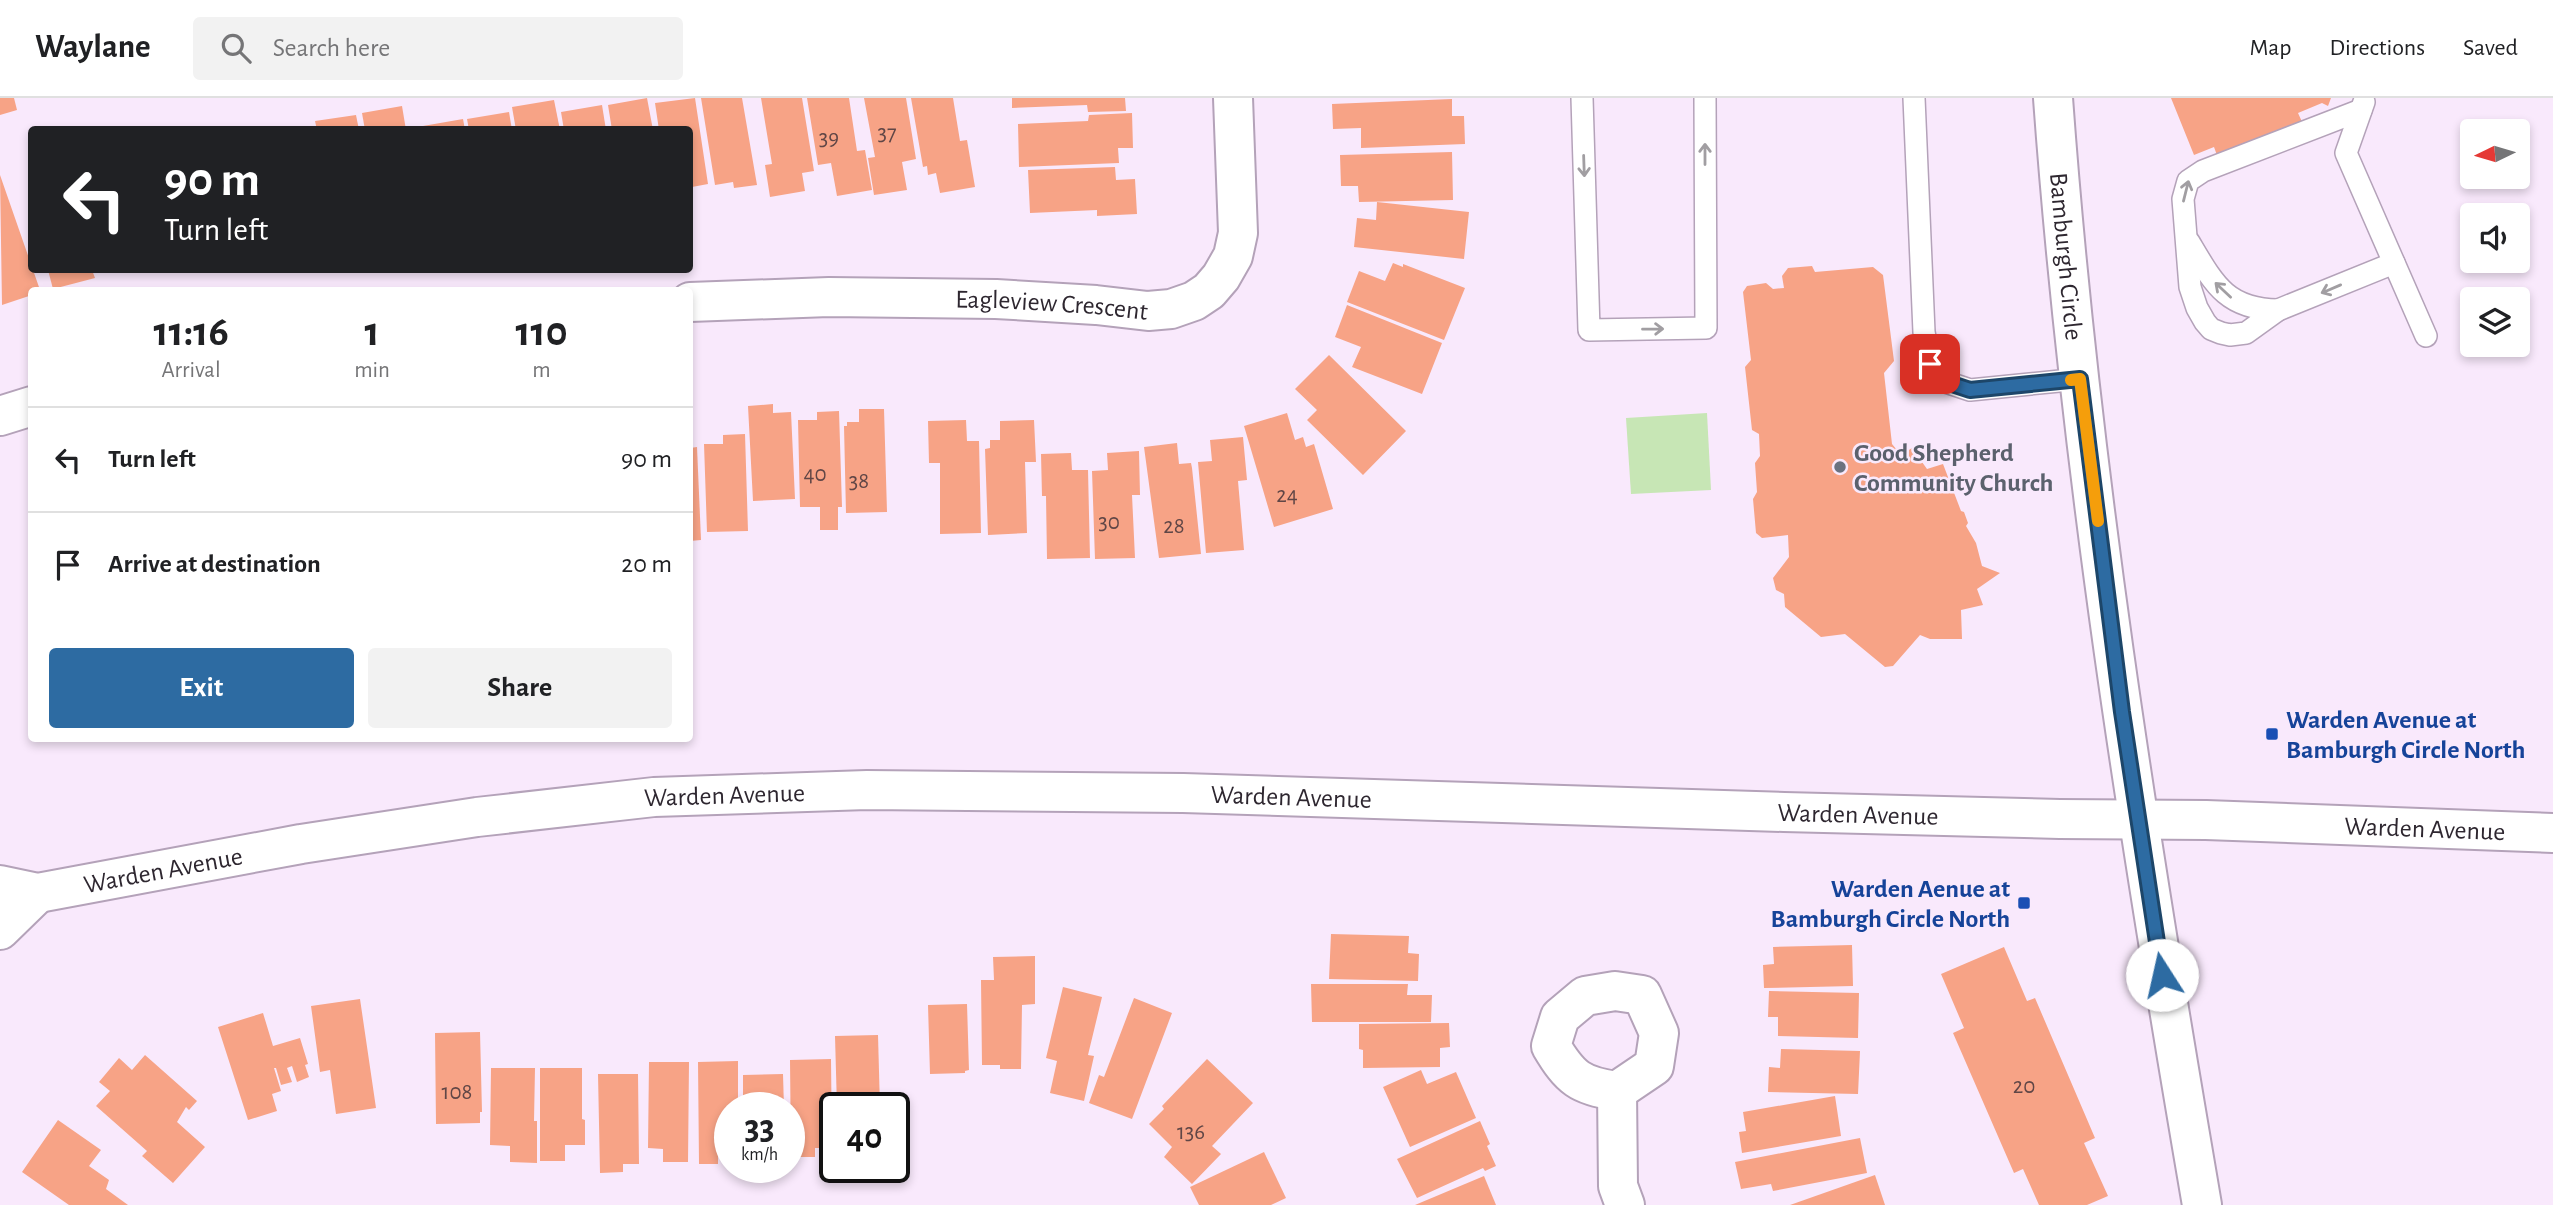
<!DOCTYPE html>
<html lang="en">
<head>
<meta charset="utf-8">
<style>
	:root { --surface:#fff; --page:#f2f2f2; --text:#202124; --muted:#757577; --line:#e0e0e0; --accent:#2d6ba2 }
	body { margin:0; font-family:"Alegreya Sans",sans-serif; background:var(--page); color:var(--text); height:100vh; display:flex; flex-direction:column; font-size:26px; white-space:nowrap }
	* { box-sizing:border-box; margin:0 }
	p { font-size:23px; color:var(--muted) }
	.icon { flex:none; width:38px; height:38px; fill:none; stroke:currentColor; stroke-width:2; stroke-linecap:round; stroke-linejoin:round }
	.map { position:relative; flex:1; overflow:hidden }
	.details { position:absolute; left:28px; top:189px; width:665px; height:455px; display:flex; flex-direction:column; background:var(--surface); border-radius:7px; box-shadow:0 4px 10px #0003 }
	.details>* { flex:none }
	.guide { position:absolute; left:28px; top:28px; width:665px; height:147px; border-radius:7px; box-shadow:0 4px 10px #0003; background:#202124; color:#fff; overflow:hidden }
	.needle { width:46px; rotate:265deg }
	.tools { position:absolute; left:2460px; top:21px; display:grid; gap:14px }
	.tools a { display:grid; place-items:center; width:70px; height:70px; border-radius:7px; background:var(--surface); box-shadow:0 4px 10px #0003; font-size:35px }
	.speed { position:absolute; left:714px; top:994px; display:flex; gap:14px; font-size:35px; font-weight:700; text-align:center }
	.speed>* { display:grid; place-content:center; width:91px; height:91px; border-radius:50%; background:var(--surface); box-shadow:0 4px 10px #0003; line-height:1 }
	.speed small { font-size:18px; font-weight:400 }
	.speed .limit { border:4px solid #111; border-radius:10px; background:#fff; color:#111 }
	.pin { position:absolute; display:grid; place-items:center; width:60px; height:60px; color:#fff; margin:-30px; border-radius:14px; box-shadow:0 4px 10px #0006 }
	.me { position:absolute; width:77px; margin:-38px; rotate:350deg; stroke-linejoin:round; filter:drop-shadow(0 0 5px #0008) }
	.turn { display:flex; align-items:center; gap:24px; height:147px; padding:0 21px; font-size:32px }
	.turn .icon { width:91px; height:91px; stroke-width:2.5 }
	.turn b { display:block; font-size:49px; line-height:60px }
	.eta { display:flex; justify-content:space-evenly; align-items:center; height:119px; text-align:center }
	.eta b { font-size:42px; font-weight:700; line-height:49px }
	.button { display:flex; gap:14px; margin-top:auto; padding:14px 21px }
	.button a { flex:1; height:80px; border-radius:7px; background:var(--accent); color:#fff; font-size:28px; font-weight:700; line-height:80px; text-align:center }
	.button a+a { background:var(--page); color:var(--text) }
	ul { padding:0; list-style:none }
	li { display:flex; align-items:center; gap:21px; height:105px; padding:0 21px; border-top:2px solid var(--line) }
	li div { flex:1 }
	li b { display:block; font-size:26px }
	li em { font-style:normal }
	header { display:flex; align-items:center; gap:42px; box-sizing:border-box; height:98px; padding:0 35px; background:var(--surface); border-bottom:2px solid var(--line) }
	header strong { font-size:33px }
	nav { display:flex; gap:38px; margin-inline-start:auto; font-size:24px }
	.search { width:490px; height:63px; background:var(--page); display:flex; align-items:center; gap:18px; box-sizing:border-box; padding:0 24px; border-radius:7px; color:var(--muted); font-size:26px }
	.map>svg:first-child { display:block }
</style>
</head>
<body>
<header>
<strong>Waylane</strong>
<div class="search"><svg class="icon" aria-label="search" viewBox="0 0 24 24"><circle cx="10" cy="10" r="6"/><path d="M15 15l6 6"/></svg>Search here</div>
<nav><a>Map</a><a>Directions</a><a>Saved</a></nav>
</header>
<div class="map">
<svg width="2553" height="1107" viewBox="0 0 2553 1107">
	<rect width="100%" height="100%" fill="#f9e9fc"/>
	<path fill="#c7e6b5" d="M1707,315L1711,392L1631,396L1626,320Z"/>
	<g fill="#f7a386">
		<path d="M0,0H14L17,12L0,17Z"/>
		<path d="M647,0L653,32H612L608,7Z"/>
		<path d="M695,0L708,86L692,89L693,96L690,97V32H659L655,5Z"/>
		<path d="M701,0H742L757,87L734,90L733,84L715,87Z"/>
		<path d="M761,0H802L814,73L802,75L805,93L770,99L765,67L772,66Z"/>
		<path d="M807,0H849L857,53L865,52L872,92L837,98L831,65L818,67Z"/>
		<path d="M864,0H906L916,61L902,64L907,92L874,97L868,60L875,59Z"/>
		<path d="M911,0H953L960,43L967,42L975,89L940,95L936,75L928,77L927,68L923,69Z"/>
		<path d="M1012,0H1125L1126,13L1088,14L1087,7L1012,10Z"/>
		<path d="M2171,0H2331L2328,8L2322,5L2298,15L2303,26L2218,60L2214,49L2194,57Z"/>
		<path d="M1452,1V18H1464L1465,46L1361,50V30L1333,31L1332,6Z"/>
		<path d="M554,2L560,32H516L512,9Z"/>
		<path d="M602,7L606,32H564L561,14Z"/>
		<path d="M402,8L406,32H365L362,15Z"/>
		<path d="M509,14L512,32H469L467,21Z"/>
		<path d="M1132,15L1133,50H1118L1119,65L1019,69L1018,26L1088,23L1089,17Z"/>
		<path d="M356,17L359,32H317L315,23Z"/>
		<path d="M463,21L465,32H423V28Z"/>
		<path d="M1452,54L1453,102L1359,104L1358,88H1341L1340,57Z"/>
		<path d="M1115,69L1116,82L1135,81L1137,116L1097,118V112L1030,115L1028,72Z"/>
		<path d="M0,77L40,192H32V197L2,207Z"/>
		<path d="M1377,104L1469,114L1464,161L1354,149L1357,120L1376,122Z"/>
		<path d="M1393,165L1403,169V166L1465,190L1444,242L1347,204L1359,173L1385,183Z"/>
		<path d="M1812,168L1815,174L1873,169L1883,177L1894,263L1884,275L1892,346L1901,357L1912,350L1927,371L1943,366L1961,413L1964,414L1968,425L1966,428L1976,445L1982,468L2000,475L1977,491L1983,507L1961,512L1962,541H1930L1920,537L1893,568L1885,569L1845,536L1821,539L1785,509L1784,496L1776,492L1773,480L1789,459L1788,437L1762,440L1756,435L1753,401L1757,394L1755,365L1760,358L1759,336L1752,332L1745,269L1751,262L1743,194L1747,188L1766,185L1773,191L1784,190L1782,178L1788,170Z"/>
		<path d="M48,172H92L95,180L53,191Z"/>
		<path d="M1347,207L1442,245L1422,296L1352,269L1361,249L1335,239Z"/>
		<path d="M1329,257L1406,333L1363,377L1307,322L1317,312L1295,291Z"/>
		<path d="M773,306V315L791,314L795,401L753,403L748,308Z"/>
		<path d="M859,311H884L887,414L846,415L844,328H847V324H859Z"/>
		<path d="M839,313L842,409H838V432H820V409H800L798,322H817V314Z"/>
		<path d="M1287,315L1295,342L1303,339L1306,349L1314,346L1333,411L1274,429L1244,328Z"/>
		<path d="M966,322L967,343H979L981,435L940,436V365H929L928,323Z"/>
		<path d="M1034,322L1036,364H1025L1027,435L988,437L985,351L990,350V342H1000V323Z"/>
		<path d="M745,336L748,433L707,434L704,346H723V337Z"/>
		<path d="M1243,339L1247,382L1238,383L1244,452L1206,455L1198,364L1212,363L1210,342Z"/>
		<path d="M1177,345L1179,366L1191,365L1192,370L1201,456L1159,460L1144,349Z"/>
		<path d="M697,349L701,442L690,443V350Z"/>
		<path d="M1139,353L1140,397H1132L1135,460L1095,461L1092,373L1108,372L1107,355Z"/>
		<path d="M1071,355L1072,372H1088L1090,460L1047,461L1046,398H1042L1041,356Z"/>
		<path d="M1331,836L1409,838L1408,855L1419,856L1418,883L1329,881Z"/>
		<path d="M1852,847L1853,888L1764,890L1763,867L1774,866L1773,849Z"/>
		<path d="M2004,849L2027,903L2035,900L2095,1040L2084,1045L2108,1098L2087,1107H2039L2023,1071L2014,1075L1953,935L1964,930L1941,876Z"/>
		<path d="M1035,858V906L1022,907L1021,971H1000V967H982L981,882H994L993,859Z"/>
		<path d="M1311,886H1408L1407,897H1432L1431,924H1312Z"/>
		<path d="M1063,889L1102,899L1088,957L1094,958L1084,1003L1050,995L1057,963L1046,960Z"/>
		<path d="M1769,893L1859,895L1858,940L1778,938V919H1768Z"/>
		<path d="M1134,900L1172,915L1132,1021L1089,1005L1099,977L1104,979Z"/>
		<path d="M360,901L376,1010L336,1016L330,972L320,974L311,908Z"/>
		<path d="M967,906L969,972L965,973V975L930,976L928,907Z"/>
		<path d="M263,915L273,948L300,940L308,966L305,967L309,979L297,984L292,968L287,970L292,984L281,987L276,970H274L281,993L272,996L277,1013L248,1022L218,929Z"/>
		<path d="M1449,925L1450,949L1440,950V969L1363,970V952L1359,951V926Z"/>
		<path d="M480,934L482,1014H480V1025L436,1026L435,935Z"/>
		<path d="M878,937L880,1010H837L835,938Z"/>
		<path d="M1781,951L1860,953L1858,996L1768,994L1769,969L1780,970Z"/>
		<path d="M145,957L197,1003L189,1012L186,1009L177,1024L205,1049L173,1085L142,1058L147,1053L96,1008L110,993L99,984L119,960L132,972Z"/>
		<path d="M831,961L832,1050H815V1059H791L790,962Z"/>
		<path d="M1207,961L1253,1005L1212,1048L1221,1056L1192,1086L1164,1059L1172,1049L1149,1026L1164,1011L1162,1008Z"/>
		<path d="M738,963V1010H730V1049H718V1066H699L698,964Z"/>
		<path d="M649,964H689L688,1064H663V1051L648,1050Z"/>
		<path d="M491,970H535L534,1023H537V1065L510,1064V1048L490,1047Z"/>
		<path d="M540,970H582V1021L585,1022V1047H565V1063H540Z"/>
		<path d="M1421,972L1427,986L1456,974L1476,1020L1410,1049L1383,989Z"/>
		<path d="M598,976H638L639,1066H623V1074L600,1075Z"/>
		<path d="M783,976L784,1010H743V977Z"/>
		<path d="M1835,998L1841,1038L1742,1055L1739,1034L1746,1033L1743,1014Z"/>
		<path d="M58,1022L101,1052L89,1068L109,1082L106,1091L128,1107H69L22,1074Z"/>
		<path d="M1480,1023L1490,1046L1487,1048L1496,1068L1485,1073L1483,1070L1417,1100L1397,1061Z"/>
		<path d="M1860,1040L1867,1075L1773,1093L1771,1086L1741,1091L1735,1064Z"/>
		<path d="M1264,1054L1286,1100L1271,1107H1199L1190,1089Z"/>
		<path d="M1875,1077L1885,1107H1790Z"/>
		<path d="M1484,1078L1496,1107H1415Z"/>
	</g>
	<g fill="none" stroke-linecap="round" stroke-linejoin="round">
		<defs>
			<g id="lane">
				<path d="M1582,0L1589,232L1706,230L1705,0"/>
				<path d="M1914,0L1924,234L1930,266L1946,284L1970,292L2080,281"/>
				<path d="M2364,4L2346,55L2426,238"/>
				<path d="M2361,12L2203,73L2188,83L2183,101L2190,189L2197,210L2205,224L2211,231L2221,235L2230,237L2246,235L2278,212L2394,165"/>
				<path d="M2189,144C2214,186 2226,211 2278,212"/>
			</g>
			<g id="street">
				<path id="s1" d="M690,204L829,199L996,201L1096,207L1148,213L1171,211L1194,203L1209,193L1221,179L1233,158L1238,135L1233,0"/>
				<path d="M0,318L32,308"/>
				<path d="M1615,893L1642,897L1659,935L1654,968L1617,993C1580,988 1570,980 1551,948L1560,919L1585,898Z"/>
				<path d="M1617,993L1618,1088L1625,1107"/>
			</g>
			<g id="secondary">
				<path id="s2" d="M2053,0C2080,371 2139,740 2202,1107"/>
				<path id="s3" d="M0,787L38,795L301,746L477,719L654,699L867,692L1183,695L1784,714L2060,721L2206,722L2553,735"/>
				<path d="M0,832L38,795"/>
			</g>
		</defs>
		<use href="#lane" stroke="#b4a2b9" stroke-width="24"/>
		<use href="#street" stroke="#b4a2b9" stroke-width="42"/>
		<use href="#secondary" stroke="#b4a2b9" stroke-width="42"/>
		<use href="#lane" stroke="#fff" stroke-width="21"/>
		<use href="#street" stroke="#fff" stroke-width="38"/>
		<use href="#secondary" stroke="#fff" stroke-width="38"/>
	</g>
	<defs><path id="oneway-shaft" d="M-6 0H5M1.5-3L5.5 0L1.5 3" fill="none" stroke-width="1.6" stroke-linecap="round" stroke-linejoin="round" transform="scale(1.75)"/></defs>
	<g stroke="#a19ea2">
		<use href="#oneway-shaft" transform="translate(1705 56) rotate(-90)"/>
		<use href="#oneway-shaft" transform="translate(1584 68) rotate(88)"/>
		<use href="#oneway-shaft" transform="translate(2186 93) rotate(-76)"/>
		<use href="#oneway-shaft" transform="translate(2331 191) rotate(157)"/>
		<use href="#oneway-shaft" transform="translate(2223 192) rotate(-137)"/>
		<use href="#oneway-shaft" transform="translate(1653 231) rotate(-1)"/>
	</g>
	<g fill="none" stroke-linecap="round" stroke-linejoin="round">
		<defs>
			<path id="route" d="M1930,266L1946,284L1970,292L2080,281L2122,614L2162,877"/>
		</defs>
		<use href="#route" stroke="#1d4669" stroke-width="18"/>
		<use href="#route" stroke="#2d6ba2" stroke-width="12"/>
		<path stroke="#f59e0b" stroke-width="12" d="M2071,282L2080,281L2098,423"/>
	</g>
	<circle fill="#6b7280" stroke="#f9e9fc" stroke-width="2.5" cx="1840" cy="369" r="7"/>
	<g fill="#1a4fb4" stroke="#f9e9fc" stroke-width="2.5">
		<rect x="2265" y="629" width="14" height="14" rx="3.5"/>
		<rect x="2017" y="798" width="14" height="14" rx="3.5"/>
	</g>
	<g text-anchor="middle" stroke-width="5" stroke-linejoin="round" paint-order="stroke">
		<g font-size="23" fill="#604646">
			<text x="887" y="42">37</text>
			<text x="829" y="47">39</text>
			<text x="815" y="383">40</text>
			<text x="859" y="390">38</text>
			<text x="1287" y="404">24</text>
			<text x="1109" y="431">30</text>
			<text x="1174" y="435">28</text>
			<text x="2024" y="995">20</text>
			<text x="457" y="1001">108</text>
			<text x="1191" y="1041">136</text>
		</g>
		<g font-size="26" fill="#2e2730" stroke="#f9e9fc">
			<text dy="9" stroke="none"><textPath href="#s2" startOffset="159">Bamburgh Circle</textPath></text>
			<text dy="9" stroke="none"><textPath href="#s1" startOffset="362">Eagleview Crescent</textPath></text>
			<text dy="9" stroke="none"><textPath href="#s3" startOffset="733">Warden Avenue</textPath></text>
			<text dy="9" stroke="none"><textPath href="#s3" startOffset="1300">Warden Avenue</textPath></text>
			<text dy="9" stroke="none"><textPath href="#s3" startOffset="1867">Warden Avenue</textPath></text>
			<text dy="9" stroke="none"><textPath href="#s3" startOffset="2434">Warden Avenue</textPath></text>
			<text dy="9" stroke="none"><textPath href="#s3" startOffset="166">Warden Avenue</textPath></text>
		</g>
		<g font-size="26" font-weight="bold" fill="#5b616d" stroke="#f9e9fc" text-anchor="start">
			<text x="1854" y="363">Good Shepherd<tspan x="1854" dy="30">Community Church</tspan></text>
		</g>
		<g font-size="26" font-weight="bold" fill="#164399" stroke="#f9e9fc" text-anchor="start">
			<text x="2286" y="630">Warden Avenue at<tspan x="2286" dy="30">Bamburgh Circle North</tspan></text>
			<text x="2010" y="799" text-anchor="end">Warden Aenue at<tspan x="2010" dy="30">Bamburgh Circle North</tspan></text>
		</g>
	</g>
</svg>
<div class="tools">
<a><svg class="needle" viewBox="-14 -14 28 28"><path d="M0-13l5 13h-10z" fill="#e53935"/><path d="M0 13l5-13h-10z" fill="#757577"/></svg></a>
<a><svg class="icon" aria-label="sound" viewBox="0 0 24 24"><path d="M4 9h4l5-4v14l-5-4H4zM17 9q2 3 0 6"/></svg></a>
<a><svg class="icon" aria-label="layers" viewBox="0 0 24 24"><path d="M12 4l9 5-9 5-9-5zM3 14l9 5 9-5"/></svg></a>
</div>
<div class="speed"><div>33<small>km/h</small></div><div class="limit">40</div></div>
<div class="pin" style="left:1930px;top:266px;background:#d93025"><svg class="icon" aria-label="arrive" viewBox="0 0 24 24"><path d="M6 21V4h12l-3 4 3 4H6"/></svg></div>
<svg class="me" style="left:2162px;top:877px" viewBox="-20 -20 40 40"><circle r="19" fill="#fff"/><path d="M0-13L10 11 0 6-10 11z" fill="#2d6ba2"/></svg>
<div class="guide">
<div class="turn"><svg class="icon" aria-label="left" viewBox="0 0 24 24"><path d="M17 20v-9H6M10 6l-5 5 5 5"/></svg><div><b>90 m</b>Turn left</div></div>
</div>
<section class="details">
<div class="eta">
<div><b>11:16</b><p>Arrival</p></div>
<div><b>1</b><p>min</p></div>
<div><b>110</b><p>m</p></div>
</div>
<ul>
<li><svg class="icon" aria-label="left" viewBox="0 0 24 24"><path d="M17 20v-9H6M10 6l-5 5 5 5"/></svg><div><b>Turn left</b></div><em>90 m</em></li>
<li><svg class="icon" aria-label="arrive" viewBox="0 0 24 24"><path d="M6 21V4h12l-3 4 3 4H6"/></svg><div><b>Arrive at destination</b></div><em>20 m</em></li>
</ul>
<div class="button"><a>Exit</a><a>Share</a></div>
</section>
</div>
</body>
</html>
